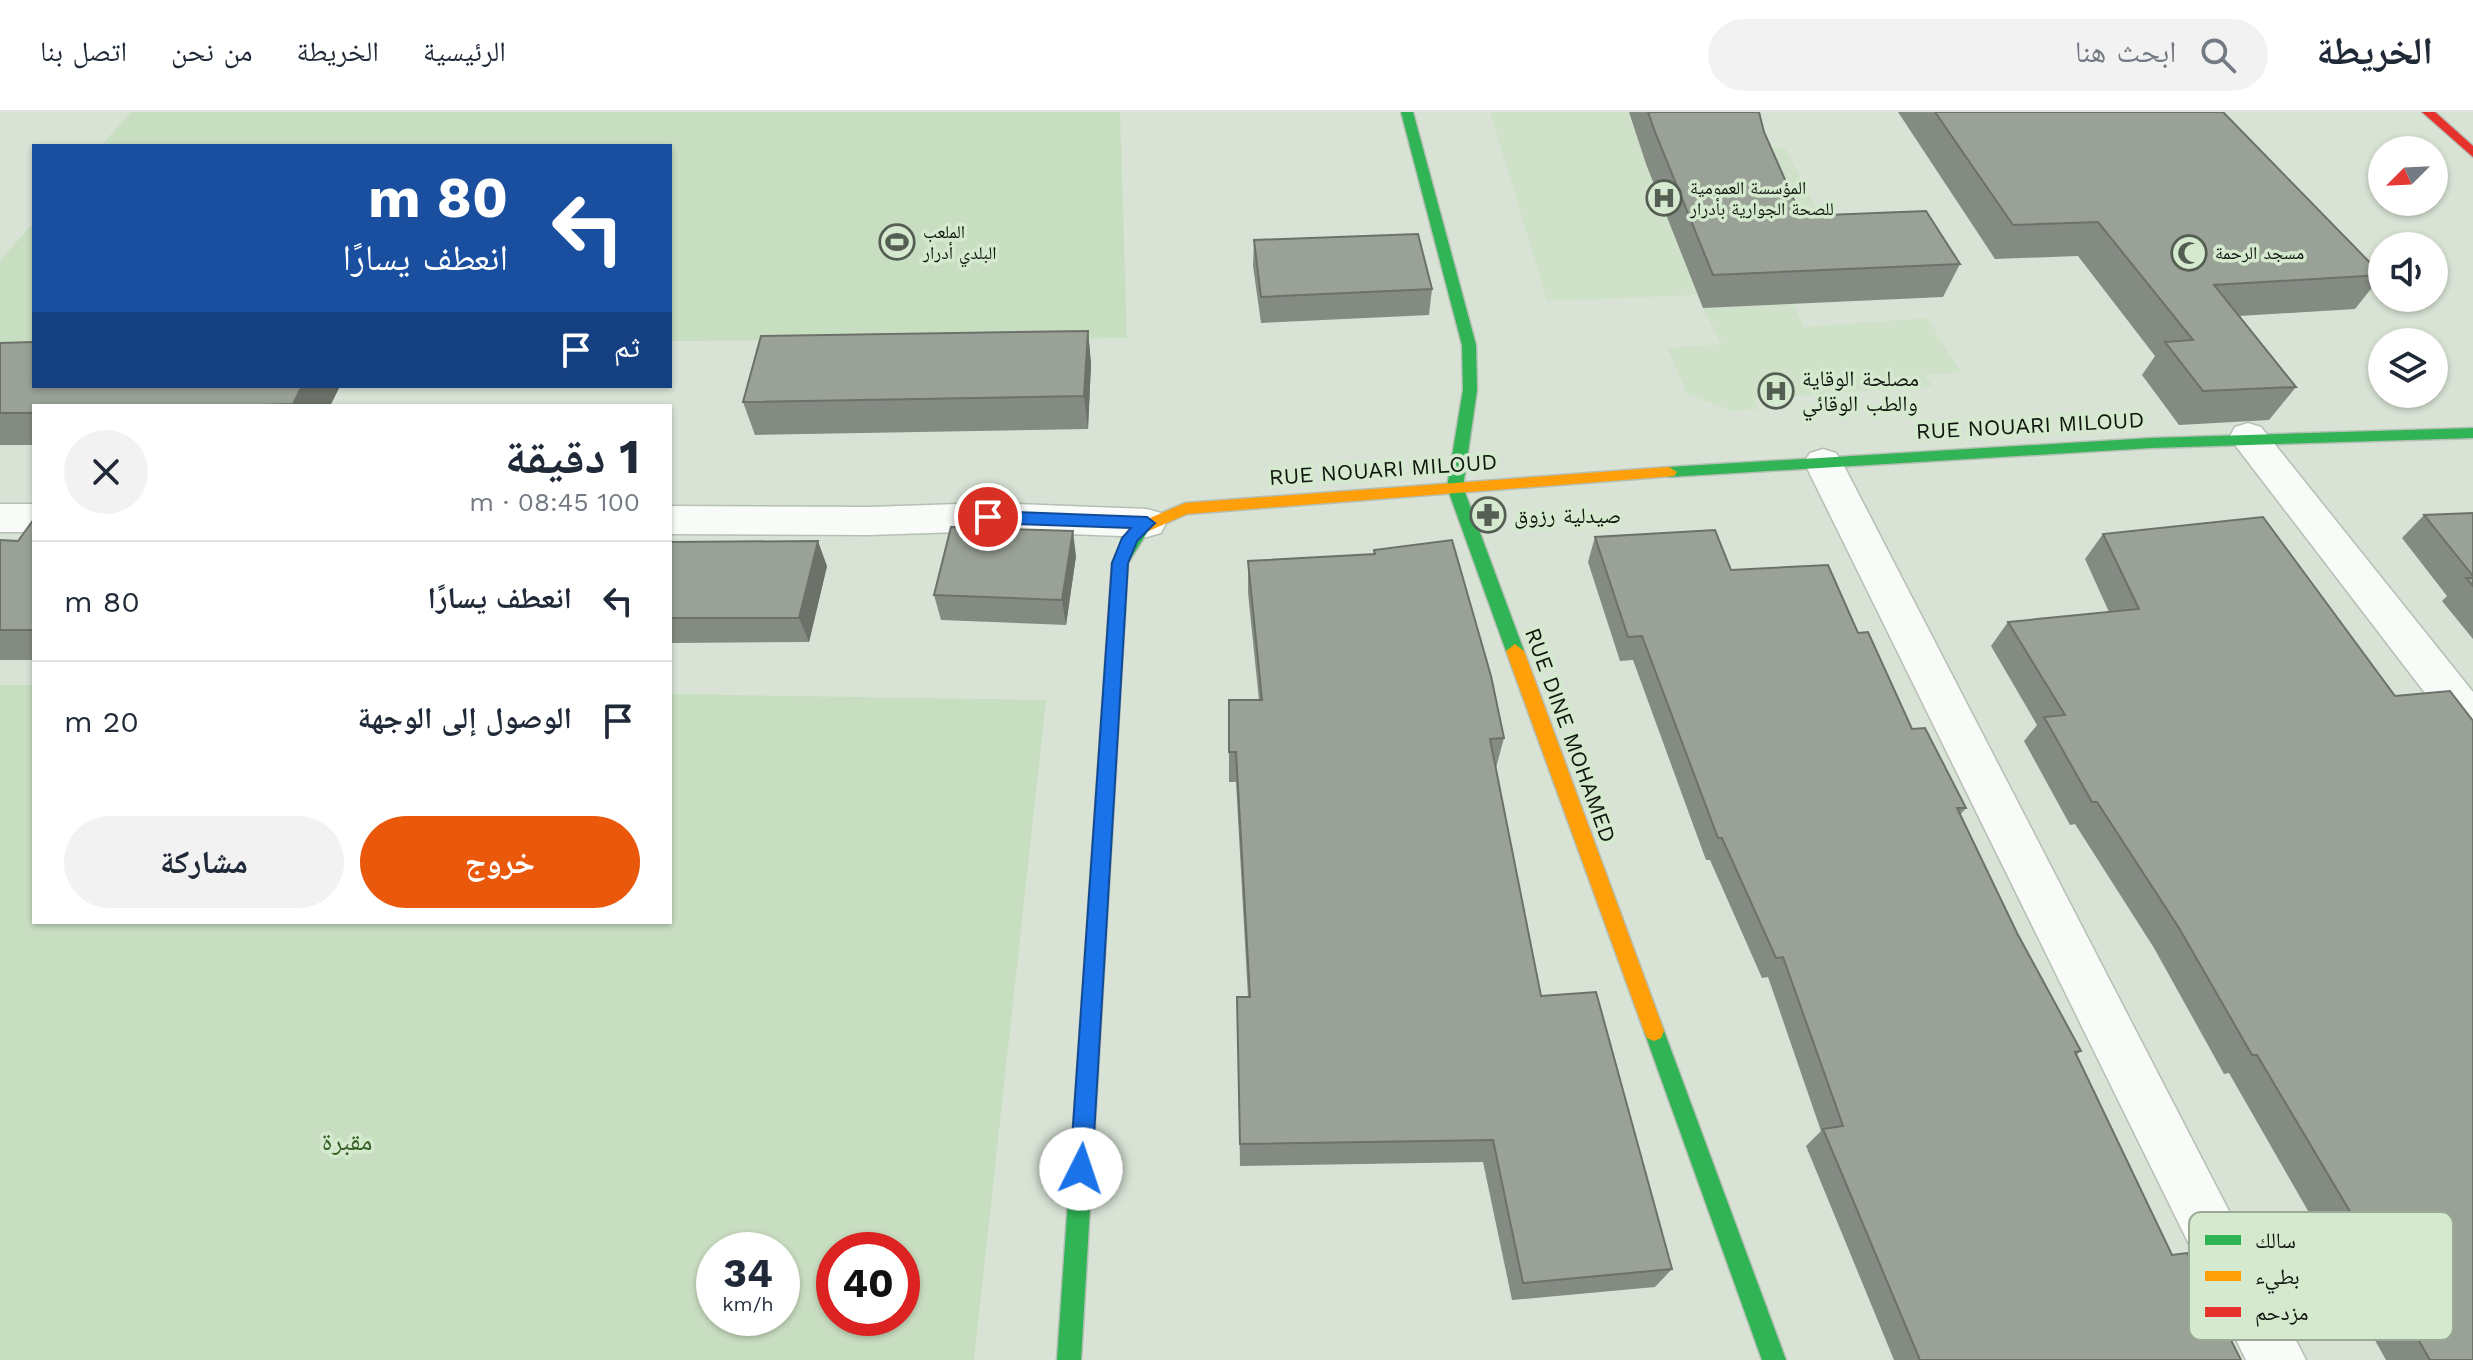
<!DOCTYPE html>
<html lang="ar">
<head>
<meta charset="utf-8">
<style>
	:root { --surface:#fff; --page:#f2f2f3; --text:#1f2937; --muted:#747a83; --line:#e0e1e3; --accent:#ea580c }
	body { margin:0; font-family:"Work Sans","Noto Naskh Arabic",sans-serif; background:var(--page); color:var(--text); direction:rtl; height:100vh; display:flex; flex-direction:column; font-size:30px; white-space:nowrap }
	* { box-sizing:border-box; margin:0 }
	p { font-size:26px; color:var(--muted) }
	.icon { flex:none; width:44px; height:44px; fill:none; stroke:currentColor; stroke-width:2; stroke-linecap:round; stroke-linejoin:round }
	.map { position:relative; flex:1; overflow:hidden; direction:ltr }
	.drawer { position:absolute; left:32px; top:292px; width:640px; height:520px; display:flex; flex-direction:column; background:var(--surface); border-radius:0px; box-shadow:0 2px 6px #0004; direction:rtl }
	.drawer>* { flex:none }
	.top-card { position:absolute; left:32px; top:32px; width:640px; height:244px; border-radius:0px; box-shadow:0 2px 6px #0004; direction:rtl; background:#1a4fa0; color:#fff; overflow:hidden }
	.needle { width:52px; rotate:246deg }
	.fabs { position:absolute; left:2368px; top:24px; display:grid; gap:16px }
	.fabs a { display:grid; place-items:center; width:80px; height:80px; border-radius:50%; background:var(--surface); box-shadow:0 2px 6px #0004; font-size:40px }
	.speed { position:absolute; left:696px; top:1120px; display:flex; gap:16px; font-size:40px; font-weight:700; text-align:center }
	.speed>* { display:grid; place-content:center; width:104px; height:104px; border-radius:50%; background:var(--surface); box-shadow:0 2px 6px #0004; line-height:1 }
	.speed small { font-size:20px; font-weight:400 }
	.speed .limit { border:12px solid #d22; background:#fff; color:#111 }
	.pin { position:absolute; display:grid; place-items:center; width:68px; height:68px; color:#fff; margin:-34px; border:4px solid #fff; border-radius:50%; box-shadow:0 2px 8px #0007 }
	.me { position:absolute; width:88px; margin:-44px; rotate:4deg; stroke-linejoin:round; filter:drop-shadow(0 0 6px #0008) }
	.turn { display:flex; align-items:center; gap:28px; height:168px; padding:0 32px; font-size:36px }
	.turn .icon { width:104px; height:104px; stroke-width:2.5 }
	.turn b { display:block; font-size:56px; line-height:68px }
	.then { display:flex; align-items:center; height:76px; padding:0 32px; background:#0003; gap:16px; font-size:30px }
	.round { display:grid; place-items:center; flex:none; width:84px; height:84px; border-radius:42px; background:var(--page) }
	.summary { display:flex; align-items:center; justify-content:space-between; height:136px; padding:0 32px }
	h1 { font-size:48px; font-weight:700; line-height:60px }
	.primary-button { display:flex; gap:16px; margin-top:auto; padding:16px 32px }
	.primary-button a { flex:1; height:92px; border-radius:48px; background:var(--accent); color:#fff; font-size:32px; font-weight:700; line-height:92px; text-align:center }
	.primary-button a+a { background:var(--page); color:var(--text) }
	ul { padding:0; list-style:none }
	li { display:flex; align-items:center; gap:24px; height:120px; padding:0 32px; border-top:2px solid var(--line) }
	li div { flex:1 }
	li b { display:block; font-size:30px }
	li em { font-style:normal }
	header { display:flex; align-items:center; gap:48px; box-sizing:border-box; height:112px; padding:0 40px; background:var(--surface); border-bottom:2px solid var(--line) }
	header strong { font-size:38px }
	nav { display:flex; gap:44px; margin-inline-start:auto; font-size:28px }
	.search { width:560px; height:72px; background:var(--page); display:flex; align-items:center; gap:20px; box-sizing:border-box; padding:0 28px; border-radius:44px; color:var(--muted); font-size:30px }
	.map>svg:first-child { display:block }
</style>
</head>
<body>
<header>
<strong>الخريطة</strong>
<div class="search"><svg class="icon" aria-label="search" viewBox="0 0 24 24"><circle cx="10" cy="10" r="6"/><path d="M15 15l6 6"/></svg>ابحث هنا</div>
<nav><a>الرئيسية</a><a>الخريطة</a><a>من نحن</a><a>اتصل بنا</a></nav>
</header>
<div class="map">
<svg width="2473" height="1248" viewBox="0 0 2473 1248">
	<rect width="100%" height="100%" fill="#d8e3d5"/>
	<g fill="#cfe1c9">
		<path d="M1490,0H1742L1753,36L1784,35L1838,136L1698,183L1547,189Z"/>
		<path d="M1792,190L1804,215L1927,206L1961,260L1926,263L1932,274L1754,287L1759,297L1730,299L1687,281L1667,236L1721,232L1701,192Z"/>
	</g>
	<g fill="#c8dec1" fill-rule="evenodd">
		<path d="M131,0H1120L1127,226L670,229V34H101Z"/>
		<path d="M34,110V235H0V149Z"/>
		<path d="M0,573H34V810H670V582L1046,588L974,1248H0ZM714,1138H782V1206H714ZM834,1138H902V1206H834Z"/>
	</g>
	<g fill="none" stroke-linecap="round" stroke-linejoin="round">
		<defs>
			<g id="street">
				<path d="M2248,311L2261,315L2473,580V630L2458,624L2235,333L2230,324L2235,315Z"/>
				<path d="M1823,337L1836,341L1842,350L2306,1248H2246L1804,350L1810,341Z"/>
				<path d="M988,391L1147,397L1161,401L1166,411L1161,421L1147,425L988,419L870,423L670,422V394L870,395Z"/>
				<rect x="0" y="392" width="34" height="28"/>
			</g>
			<g id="fast">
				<path d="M1401,0H1413L1476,233L1477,278L1463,375L1524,539L1515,546L1506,539L1447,375L1463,278L1462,233Z"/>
				<path d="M2473,316V326L2151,336L1669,365L1661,360L1669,355L2151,326Z"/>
				<path d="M1142,410L1150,416L1128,451L1081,1248H1057L1112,451C1120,436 1126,417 1142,410Z"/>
				<path d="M1654,909L1661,912L1664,919L1786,1248H1762L1644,919L1647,912Z"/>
			</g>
			<g id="slow">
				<path d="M1669,355L1677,360L1674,364L1187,402L1142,422L1134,416L1136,412L1185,391Z"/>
				<path d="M1515,532L1524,539L1664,919L1661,926L1654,929L1647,926L1644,919L1506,539Z"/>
			</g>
			<path id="jam" d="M2422,0H2435L2473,34V45Z"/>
		</defs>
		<use href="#street" stroke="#b6bfb4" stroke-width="3"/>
		<use href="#fast" stroke="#b6bfb4" stroke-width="3"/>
		<use href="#slow" stroke="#b6bfb4" stroke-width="3"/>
		<use href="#jam" stroke="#b6bfb4" stroke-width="3"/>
		<use href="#street" fill="#f9fbf9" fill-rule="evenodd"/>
		<use href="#fast" fill="#30b455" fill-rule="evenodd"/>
		<use href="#slow" fill="#ff9f0a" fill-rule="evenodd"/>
		<use href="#jam" fill="#e5322d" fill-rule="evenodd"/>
	</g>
	<g fill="#848b82">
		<path d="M1629,0H1759L1764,20L1801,104L1960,152L1943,185L1703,196L1646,52Z"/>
		<path d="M1898,0H2223L2382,163L2355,197L2239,204L2296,275L2269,308L2179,313L2142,263L2155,244L2078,144L1995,147Z"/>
		<path d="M1254,128L1432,177L1429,203L1261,211L1253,154Z"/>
		<path d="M1088,219L1091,252L1088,317L755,323L743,290Z"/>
		<path d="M0,231L34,274H340L330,294H34V333H0Z"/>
		<path d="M2473,401V527L2442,489L2447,484L2402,426L2424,403Z"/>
		<path d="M2263,405L2473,1248H2386L2334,1155L2339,1153L2229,961L2224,962L2154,836L2075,712L2070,713L2024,629L2037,613L1991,534L2008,510L2109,500L2085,447L2103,422Z"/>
		<path d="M34,407V548H0V428L18,429Z"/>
		<path d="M1595,425L1731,458L1858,521L1912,617L1966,696L1960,703L2017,821L2081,939L2076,943L2172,1143L2241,1248H1894L1806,1034L1821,1019L1768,865L1762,866L1710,748H1706L1633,548L1620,549L1588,450Z"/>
		<path d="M670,430L827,454L809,530L670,531Z"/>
		<path d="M1374,438L1504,626L1496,656L1541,884L1672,1157L1655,1175L1512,1188L1483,1050L1240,1054L1237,885H1248L1236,670H1229V588H1259L1248,481V449L1373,443Z"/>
		<path d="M1076,444L1066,513L941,508L934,483Z"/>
	</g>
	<g fill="#6c716a">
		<path d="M1088,219L1091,252L1088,317L1084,284Z"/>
		<path d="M302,274H340L330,294H295L293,292Z"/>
		<path d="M1073,419L1076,444L1066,513L1062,488Z"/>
		<path d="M818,429L827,454L809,530L799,506Z"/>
	</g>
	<g fill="#9aa297" stroke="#6c716a" stroke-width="2">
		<path d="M1648,0H1759L1764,20L1801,104L1926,99L1960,152L1713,163L1655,20Z"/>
		<path d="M1935,0H2223L2382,163L2214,173L2296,275L2203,279L2165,230L2193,228L2098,110L2013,113Z"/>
		<path d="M1418,122L1432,177L1261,185L1254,128Z"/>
		<path d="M1088,219L1084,284L743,290L761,224Z"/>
		<path d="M34,230V274H302L293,292L231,294H34V301H0V231Z"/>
		<path d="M2473,401V464L2424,403Z"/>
		<path d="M2263,405L2395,584L2450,579L2473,609V1248H2430L2368,1140H2374L2257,943H2252L2179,816L2097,690H2092L2044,605L2065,603L2008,510L2139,497L2103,422Z"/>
		<path d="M34,407V518H0V428L18,429Z"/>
		<path d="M951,415L1073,419L1062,488L934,483Z"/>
		<path d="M1715,418L1731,458L1828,453L1858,521L1868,520L1912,617L1925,616L1966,696H1957L2017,821L2081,939L2075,940L2172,1143L2187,1141L2241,1248H1920L1823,1017L1843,1014L1783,845L1776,846L1722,726H1718L1642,524L1628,525L1595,425Z"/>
		<path d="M1452,428L1491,564L1504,626L1490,627L1541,884L1596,880L1672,1157L1523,1171L1493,1028L1240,1032L1237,885H1250L1236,640H1229V588H1262L1248,449L1375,442L1374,438Z"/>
		<path d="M818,429L799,506H670V430Z"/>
		<path d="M2466,466H2473V474Z"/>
	</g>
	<path fill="#1a73e8" stroke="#114b97" stroke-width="2" d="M988,399L1147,405L1155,411L1137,429L1128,451L1092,1057L1089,1065L1081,1068L1073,1065L1070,1057L1112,451L1122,426L1131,416L988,411L980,405Z"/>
	<defs>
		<symbol id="hospital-ring" viewBox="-11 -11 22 22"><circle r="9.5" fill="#d5e9cf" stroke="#555e53" stroke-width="1.5"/><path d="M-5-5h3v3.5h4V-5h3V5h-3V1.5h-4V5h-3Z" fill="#555e53"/></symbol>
		<symbol id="stadium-ring" viewBox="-11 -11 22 22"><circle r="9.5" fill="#d5e9cf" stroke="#555e53" stroke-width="1.5"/><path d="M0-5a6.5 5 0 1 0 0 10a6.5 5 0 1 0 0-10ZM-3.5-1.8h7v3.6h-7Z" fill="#555e53"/></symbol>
		<symbol id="mosque-ring" viewBox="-11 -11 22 22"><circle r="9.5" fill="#d5e9cf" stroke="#555e53" stroke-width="1.5"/><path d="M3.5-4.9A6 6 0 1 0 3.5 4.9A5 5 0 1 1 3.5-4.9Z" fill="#555e53"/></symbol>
		<symbol id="pharmacy-ring" viewBox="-11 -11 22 22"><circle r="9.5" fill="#d5e9cf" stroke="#555e53" stroke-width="1.5"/><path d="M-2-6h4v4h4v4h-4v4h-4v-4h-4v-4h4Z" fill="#555e53"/></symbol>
	</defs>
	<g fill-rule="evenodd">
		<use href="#hospital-ring" x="1644" y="66" width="40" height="40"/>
		<use href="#stadium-ring" x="877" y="110" width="40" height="40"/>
		<use href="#mosque-ring" x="2169" y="121" width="40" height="40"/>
		<use href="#hospital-ring" x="1756" y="259" width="40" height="40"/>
		<use href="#pharmacy-ring" x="1468" y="383" width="40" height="40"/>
	</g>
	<g text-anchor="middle" stroke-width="7" stroke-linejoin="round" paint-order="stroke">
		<g font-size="18" fill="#0f160d" stroke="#d5e9cf" text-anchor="start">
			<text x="1690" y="82">المؤسسة العمومية<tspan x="1690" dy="21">للصحة الجوارية بأدرار</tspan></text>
			<text x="923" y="126">الملعب<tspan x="923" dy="21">البلدي أدرار</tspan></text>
			<text x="2215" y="147">مسجد الرحمة</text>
		</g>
		<g font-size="22" fill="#0f160d" stroke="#d5e9cf" text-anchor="start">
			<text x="1802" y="274">مصلحة الوقاية<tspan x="1802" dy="25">والطب الوقائي</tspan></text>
			<text x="1514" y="411">صيدلية رزوق</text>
		</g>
		<g font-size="22" fill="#0f160d" stroke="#d5e9cf">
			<text transform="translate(2030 313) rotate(-3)" y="8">RUE NOUARI MILOUD</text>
			<text transform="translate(1383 357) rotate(-4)" y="8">RUE NOUARI MILOUD</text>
			<text transform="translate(1571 623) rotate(70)" y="8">RUE DINE MOHAMED</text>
		</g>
		<g font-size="26" fill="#366226" stroke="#d5e9cf">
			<text x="347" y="1038">مقبرة</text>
		</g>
	</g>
	<rect x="2189" y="1100" width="264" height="128" rx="12" fill="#d5e9cf" stroke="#9aaa95" stroke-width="2"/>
	<rect x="2205" y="1123" width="36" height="10" fill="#30b455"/>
	<rect x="2205" y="1159" width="36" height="10" fill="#ff9f0a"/>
	<rect x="2205" y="1195" width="36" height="10" fill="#e5322d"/>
	<g font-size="22" fill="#0f160d">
		<text x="2255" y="1136">سالك</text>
		<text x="2255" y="1172">بطيء</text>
		<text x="2255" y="1208">مزدحم</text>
	</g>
</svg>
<div class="fabs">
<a><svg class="needle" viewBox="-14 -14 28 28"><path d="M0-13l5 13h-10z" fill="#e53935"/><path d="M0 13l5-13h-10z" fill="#747a83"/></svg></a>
<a><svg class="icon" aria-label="sound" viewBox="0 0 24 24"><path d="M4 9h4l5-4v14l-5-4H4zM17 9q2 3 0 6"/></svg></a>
<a><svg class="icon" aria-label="layers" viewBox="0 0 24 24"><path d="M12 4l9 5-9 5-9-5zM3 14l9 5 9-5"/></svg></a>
</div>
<div class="speed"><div>34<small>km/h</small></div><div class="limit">40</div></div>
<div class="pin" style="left:988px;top:405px;background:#d93025"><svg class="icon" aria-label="arrive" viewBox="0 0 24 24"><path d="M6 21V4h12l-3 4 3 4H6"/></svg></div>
<svg class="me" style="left:1081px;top:1057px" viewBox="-20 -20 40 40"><circle r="19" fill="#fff"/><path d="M0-13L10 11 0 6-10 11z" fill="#1a73e8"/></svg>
<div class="top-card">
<div class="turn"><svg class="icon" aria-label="left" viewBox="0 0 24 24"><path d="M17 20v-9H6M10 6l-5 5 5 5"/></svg><div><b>80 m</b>انعطف يسارًا</div></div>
<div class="then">ثم<svg class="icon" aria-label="arrive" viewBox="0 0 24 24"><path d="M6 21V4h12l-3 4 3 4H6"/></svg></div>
</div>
<section class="drawer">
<div class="summary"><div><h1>1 دقيقة</h1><p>100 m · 08:45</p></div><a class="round"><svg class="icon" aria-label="close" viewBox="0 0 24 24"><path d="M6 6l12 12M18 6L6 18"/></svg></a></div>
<ul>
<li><svg class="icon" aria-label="left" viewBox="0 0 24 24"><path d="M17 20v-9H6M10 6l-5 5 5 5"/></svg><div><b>انعطف يسارًا</b></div><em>80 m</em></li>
<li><svg class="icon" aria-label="arrive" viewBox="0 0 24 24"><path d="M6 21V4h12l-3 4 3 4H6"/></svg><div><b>الوصول إلى الوجهة</b></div><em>20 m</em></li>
</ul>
<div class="primary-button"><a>خروج</a><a>مشاركة</a></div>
</section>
</div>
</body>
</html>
